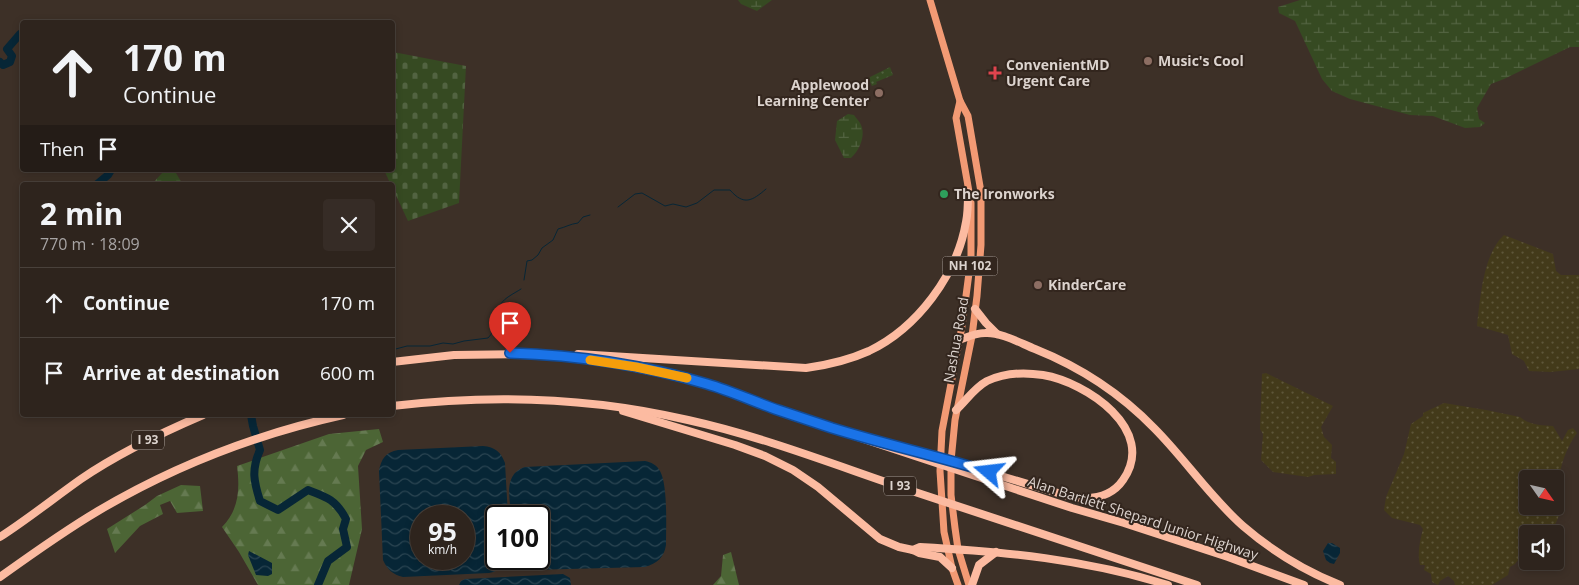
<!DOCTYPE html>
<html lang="en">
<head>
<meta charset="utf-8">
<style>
	:root { --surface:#2e241d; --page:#362c26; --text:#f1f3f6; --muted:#a7a4a4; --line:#49413b }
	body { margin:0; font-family:"Open Sans",sans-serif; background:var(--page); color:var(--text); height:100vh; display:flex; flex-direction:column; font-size:19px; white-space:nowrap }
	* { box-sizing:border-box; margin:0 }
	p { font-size:16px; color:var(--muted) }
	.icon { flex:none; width:28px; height:28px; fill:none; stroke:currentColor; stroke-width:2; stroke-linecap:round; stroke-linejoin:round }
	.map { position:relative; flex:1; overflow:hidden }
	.drawer { position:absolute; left:20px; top:182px; width:375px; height:235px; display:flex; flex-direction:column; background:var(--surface); border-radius:5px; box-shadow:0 2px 8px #0003,0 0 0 1px var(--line) }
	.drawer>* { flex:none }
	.guide { position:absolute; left:20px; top:20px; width:375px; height:152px; border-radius:5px; box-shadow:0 2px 8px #0003,0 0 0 1px var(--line); background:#2e241d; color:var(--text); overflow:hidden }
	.needle { width:32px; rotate:124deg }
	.buttons { position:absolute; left:1519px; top:470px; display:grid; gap:10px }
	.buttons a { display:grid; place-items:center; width:45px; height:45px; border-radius:5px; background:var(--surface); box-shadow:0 2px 8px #0003,0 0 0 1px var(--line); font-size:25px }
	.speed { position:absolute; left:410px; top:505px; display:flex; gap:10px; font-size:25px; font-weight:700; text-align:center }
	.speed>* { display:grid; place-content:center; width:65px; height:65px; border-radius:50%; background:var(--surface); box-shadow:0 2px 8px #0003,0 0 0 1px var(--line); line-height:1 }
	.speed small { font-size:12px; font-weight:400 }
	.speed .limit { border:2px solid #111; border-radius:8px; background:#fff; color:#111 }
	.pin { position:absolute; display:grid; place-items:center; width:42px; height:42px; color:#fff; margin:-51px -21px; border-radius:50% 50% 50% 0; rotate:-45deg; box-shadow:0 0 5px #0007 }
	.pin .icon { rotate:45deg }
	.me { position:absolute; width:55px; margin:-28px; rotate:287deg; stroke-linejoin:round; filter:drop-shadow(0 0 4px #0008) }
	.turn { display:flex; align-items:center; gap:18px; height:105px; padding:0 20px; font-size:22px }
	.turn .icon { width:65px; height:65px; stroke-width:2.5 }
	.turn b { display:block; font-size:35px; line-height:42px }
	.then { display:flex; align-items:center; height:48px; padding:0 20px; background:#0003; gap:10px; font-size:19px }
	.round { display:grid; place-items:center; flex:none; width:52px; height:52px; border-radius:5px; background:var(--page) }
	.headline { display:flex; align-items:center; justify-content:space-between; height:85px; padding:0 20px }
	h1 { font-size:30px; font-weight:700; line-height:38px }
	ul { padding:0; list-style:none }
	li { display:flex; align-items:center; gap:15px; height:70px; padding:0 20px; border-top:1px solid var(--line) }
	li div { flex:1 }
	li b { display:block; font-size:19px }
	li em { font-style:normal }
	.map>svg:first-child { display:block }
</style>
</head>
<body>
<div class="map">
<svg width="1579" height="585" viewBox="0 0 1579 585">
	<defs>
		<pattern id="forest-firs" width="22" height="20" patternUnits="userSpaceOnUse" patternTransform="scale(1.25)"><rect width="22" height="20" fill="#4c6535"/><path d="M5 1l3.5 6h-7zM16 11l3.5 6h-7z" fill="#657a51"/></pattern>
		<pattern id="wetland-marsh" width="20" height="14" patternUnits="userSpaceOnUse" patternTransform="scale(1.25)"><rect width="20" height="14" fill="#364a22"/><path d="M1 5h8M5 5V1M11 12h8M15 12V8" fill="none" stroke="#526341"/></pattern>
		<pattern id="sand-dots" width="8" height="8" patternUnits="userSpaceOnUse" patternTransform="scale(1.25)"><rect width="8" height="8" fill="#433a1a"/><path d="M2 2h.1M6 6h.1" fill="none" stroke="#5e563a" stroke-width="1.8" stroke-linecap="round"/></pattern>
		<pattern id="cemetery-stones" width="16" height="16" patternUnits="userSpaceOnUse" patternTransform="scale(1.25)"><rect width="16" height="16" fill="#364a22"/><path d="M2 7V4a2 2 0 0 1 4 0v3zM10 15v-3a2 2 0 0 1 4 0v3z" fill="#526341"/></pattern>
		<pattern id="park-dots" width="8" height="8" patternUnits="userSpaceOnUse" patternTransform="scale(1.25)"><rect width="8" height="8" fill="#364a22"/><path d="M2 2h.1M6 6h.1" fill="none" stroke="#526341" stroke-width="1.8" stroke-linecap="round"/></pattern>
		<pattern id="water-waves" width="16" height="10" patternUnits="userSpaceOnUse" patternTransform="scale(1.25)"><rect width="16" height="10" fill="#072636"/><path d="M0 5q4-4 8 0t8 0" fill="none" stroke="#2b4552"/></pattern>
	</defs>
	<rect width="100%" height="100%" fill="#3d3027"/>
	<g fill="url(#forest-firs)">
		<path d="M379,429L383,442L366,450L358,466L362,529L349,585H258L239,552L222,527C239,510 240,489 237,466L329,434Z"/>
		<path d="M181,485L200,486L203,511L177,513L170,501L160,505L163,514L140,526L115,553L107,529L145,505L157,496Z"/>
		<path d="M731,552L739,585H713L721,576L723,555Z"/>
	</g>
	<g fill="url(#wetland-marsh)">
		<path d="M738,0H772L757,11L741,4Z"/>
		<path d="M1300,0H1579V47H1570L1504,79L1491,84L1477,108L1479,119L1485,123L1480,127L1465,128L1433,116L1410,115L1350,99L1332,91L1322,79L1295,21L1279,13L1278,7Z"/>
		<path d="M848,114L854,115C856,118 860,122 861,125C866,136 859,151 851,158H844L835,140L837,121Z"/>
		<path d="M165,170L176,173L183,185H151Z"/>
	</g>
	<g fill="url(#sand-dots)" fill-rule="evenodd">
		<path d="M1504,235L1553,254L1556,271L1561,275H1579V369L1551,372L1529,371L1524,361L1512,354L1508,335L1477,326C1480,299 1483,254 1504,235Z"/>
		<path d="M1266,373L1333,406L1321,427L1324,437L1332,445L1331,458L1336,462V474L1314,475L1308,477L1273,472L1261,460L1263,434L1260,429L1262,374Z"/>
		<path d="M1444,403L1486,410L1520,417C1529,425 1542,425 1553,426L1562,441L1568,430L1573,428L1577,433C1569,444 1562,460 1560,473C1559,479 1564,486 1564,492C1564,506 1557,522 1550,534H1528L1527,549L1515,564L1510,567L1508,575L1492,585H1455L1454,581L1448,576L1440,581L1438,585L1432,582L1431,574L1424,570L1425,565H1420C1417,552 1420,541 1423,529L1420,525L1392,518L1384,510L1386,497L1404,454L1411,424L1423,416V413ZM1528,479H1555V506H1528Z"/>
	</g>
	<path fill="url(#cemetery-stones)" d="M393,52L466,66L459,203L408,221L393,189L392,185H391L384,170H392Z"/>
	<path fill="url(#park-dots)" d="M890,67L893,75L876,82L877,84L872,86L868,78Z"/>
	<g fill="url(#water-waves)" fill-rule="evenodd">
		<path d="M483,446C495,447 501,452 505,463L508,516H496V559H508C504,568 498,571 489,573L403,577C393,575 387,569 383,560L379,471C381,459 386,452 398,450ZM464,516V559H421V516Z"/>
		<path d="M645,461C651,462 657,465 660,471C668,485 666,528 666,545C664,558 657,563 645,567L530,570C523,569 518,565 515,559H539V516H511C510,498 503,474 525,467Z"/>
		<path d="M1328,543H1332L1340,548V553L1334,564L1330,563L1326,560L1323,551Z"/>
		<path d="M249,551L272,563V574L268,576L256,575L248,555Z"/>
		<path d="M563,574L570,578L571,585H459L461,581L465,579Z"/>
	</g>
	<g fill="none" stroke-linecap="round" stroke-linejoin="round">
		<g stroke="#072636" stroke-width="1">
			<path d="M618,207L635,194L642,193L665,206L673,204L686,207L697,203L714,190H730C744,206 752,201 766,189"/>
			<path d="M524,280L527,261L532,260L538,255L542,248L553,240L558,229C566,227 570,224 578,223L583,217L590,215"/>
			<path d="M392,350L407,346H430L443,343L453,344L464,341L488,338C500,326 493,317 501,304C504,298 515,293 521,289"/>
		</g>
		<g stroke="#072636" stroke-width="8">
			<path d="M0,62L3,65L10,62L12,56L7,49L20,34H22"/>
			<path d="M96,185L108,175L111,170"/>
			<path d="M251,415L253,426L260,450C251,470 254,482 260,501L278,510L308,490C327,497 336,500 346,519L343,529L347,547L328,561L318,585"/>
		</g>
		<g stroke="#f29a74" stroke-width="7">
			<path d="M930,0L960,101L968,116L981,192V245L977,296L972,336L955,420L951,461V495L955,528L958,549L969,585"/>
			<path d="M958,585L952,568L944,532L940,471L942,431L962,326L971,258V203L956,118L960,101"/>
		</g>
		<g stroke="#fcbba1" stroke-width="8">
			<path d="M975,309L986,323L997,334"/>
			<path d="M959,340C967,337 976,333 985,333C1001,332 1020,343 1035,349C1080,367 1120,393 1154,428C1185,459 1210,497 1243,526C1272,551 1305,571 1340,585"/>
			<path d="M578,354L806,368C828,365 849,360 869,351C917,328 957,275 966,222C968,213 968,202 968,192"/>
			<path d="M392,362L454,355L535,354L611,363L685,378L710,384L779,411L1072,508L1124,523L1228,557L1304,585"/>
			<path d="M392,406C492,394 590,397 688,420C765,437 840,467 915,492C1009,523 1103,554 1197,585"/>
			<path d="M623,411L735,445L765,456L793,470L818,487L880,539L899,547L913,550L919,553L940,557L952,568"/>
			<path d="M924,453L1068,496C1088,500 1110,499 1123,480C1158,430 1086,382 1043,375C1024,372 1004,373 987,381C974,388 966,401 956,410"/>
			<path d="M0,537C28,519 54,498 81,479C119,453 161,433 203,415"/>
			<path d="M913,550L920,547C1007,552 1084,559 1168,585"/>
			<path d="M0,577C32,554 64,531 98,511C174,466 257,434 343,415"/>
			<path d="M972,585L979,565L996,552"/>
		</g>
	</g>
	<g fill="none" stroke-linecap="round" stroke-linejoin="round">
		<defs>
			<path id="route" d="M510,353C576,355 644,365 707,384C731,391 755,402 778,410C796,416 814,422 832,428C884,444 937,456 989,472"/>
		</defs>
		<use href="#route" stroke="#114b97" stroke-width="12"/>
		<use href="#route" stroke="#1a73e8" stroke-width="9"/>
		<path stroke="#f59e0b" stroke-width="9" d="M590,360L636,367L687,378"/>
	</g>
	<g fill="#8d6e63" stroke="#33261e" stroke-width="2">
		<circle cx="1148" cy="61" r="5"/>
		<circle cx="879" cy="93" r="5"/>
		<circle cx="1038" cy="285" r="5"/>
	</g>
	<path fill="#e0444e" stroke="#33261e" stroke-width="2" d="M992.5 65.5h5v5h5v5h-5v5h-5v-5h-5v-5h5z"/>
	<circle fill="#2e9e5b" stroke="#33261e" stroke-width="2" cx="944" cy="194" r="5"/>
	<g text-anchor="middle" stroke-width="4" stroke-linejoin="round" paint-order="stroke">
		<g fill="#33261e" stroke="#a99f99" stroke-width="1">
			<rect x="942.5" y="256.5" width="55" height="19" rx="4"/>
			<rect x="132" y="430.5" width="32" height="19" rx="4"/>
			<rect x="884" y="476.5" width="32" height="19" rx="4"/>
		</g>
		<g font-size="12" font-weight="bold" fill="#dcd3ce">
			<text x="970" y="270">NH 102</text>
			<text x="148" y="444">I 93</text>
			<text x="900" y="490">I 93</text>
		</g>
		<g font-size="14" font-weight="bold" fill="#dcd3ce" stroke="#33261e" text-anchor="start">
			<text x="1158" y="66">Music's Cool</text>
			<text x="1006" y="70">ConvenientMD<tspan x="1006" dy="16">Urgent Care</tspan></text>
			<text x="869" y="90" text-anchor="end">Applewood<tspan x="869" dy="16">Learning Center</tspan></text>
			<text x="954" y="199">The Ironworks</text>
			<text x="1048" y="290">KinderCare</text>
		</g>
		<g font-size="14" fill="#dcd3ce" stroke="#33261e">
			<text transform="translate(956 340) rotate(-80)" y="5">Nashua Road</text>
			<text transform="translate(1143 518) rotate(18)" y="5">Alan Bartlett Shepard Junior Highway</text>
		</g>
	</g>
</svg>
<div class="buttons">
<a><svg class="needle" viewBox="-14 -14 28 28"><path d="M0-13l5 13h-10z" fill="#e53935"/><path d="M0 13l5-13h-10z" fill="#a7a4a4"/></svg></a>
<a><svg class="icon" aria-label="sound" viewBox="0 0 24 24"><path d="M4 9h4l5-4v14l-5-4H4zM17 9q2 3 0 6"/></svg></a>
</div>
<div class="speed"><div>95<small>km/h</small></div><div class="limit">100</div></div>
<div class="pin" style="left:510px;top:353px;background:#d93025"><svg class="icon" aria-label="arrive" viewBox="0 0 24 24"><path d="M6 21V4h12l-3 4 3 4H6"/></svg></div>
<svg class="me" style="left:989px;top:472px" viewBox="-20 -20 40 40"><path d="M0-17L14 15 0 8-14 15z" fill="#1a73e8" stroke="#fff" stroke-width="4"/></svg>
<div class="guide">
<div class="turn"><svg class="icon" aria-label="ahead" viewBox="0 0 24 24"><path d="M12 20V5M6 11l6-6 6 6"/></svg><div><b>170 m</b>Continue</div></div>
<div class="then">Then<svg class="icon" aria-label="arrive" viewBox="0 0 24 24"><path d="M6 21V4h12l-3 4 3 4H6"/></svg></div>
</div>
<section class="drawer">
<div class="headline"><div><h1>2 min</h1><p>770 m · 18:09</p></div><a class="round"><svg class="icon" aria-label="close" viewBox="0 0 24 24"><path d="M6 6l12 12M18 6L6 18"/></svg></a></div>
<ul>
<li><svg class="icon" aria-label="ahead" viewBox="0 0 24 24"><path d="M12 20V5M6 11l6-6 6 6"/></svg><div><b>Continue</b></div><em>170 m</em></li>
<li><svg class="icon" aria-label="arrive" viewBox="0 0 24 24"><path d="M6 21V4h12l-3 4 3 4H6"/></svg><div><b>Arrive at destination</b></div><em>600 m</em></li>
</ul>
</section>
</div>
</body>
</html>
